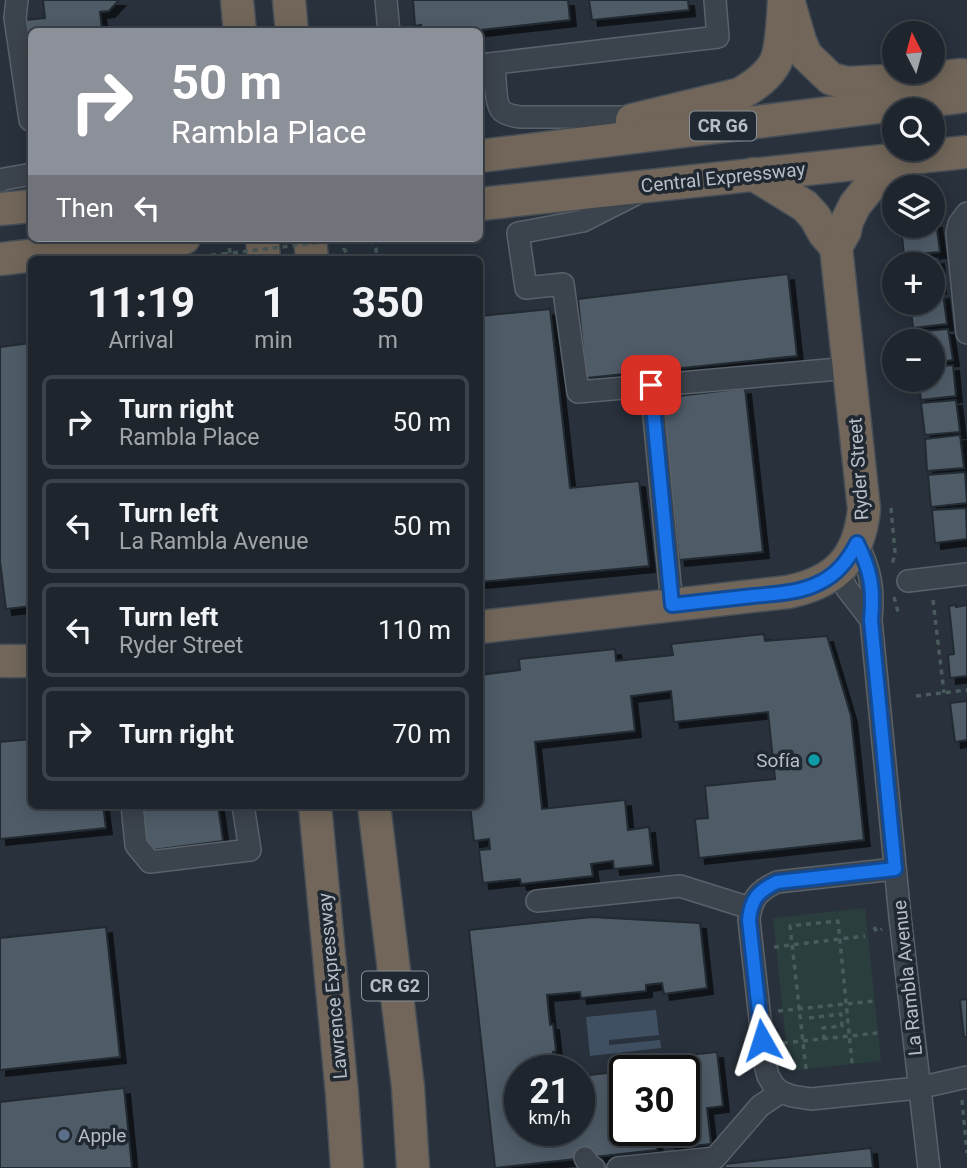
<!DOCTYPE html>
<html lang="en">
<head>
<meta charset="utf-8">
<style>
	:root { --surface:#1e252d; --page:#262d35; --text:#f1f3f6; --muted:#a1a5aa; --line:#3c4249 }
	body { margin:0; font-family:Roboto,sans-serif; background:var(--page); color:var(--text); height:100vh; display:flex; flex-direction:column; font-size:26px; white-space:nowrap }
	* { box-sizing:border-box; margin:0 }
	p { font-size:23px; color:var(--muted) }
	.icon { flex:none; width:38px; height:38px; fill:none; stroke:currentColor; stroke-width:2; stroke-linecap:round; stroke-linejoin:round }
	.map { position:relative; flex:1; overflow:hidden }
	.details { position:absolute; left:28px; top:256px; width:455px; height:553px; display:flex; flex-direction:column; background:var(--surface); border-radius:10px; box-shadow:0 4px 18px #0003,0 0 0 2px var(--line) }
	.details>* { flex:none }
	.banner { position:absolute; left:28px; top:28px; width:455px; height:214px; border-radius:10px; box-shadow:0 4px 18px #0003,0 0 0 2px var(--line); background:#8c9099; color:#fff; overflow:hidden }
	.needle { width:46px; rotate:354deg }
	.controls { position:absolute; left:882px; top:21px; display:grid; gap:14px }
	.controls a { display:grid; place-items:center; width:63px; height:63px; border-radius:50%; background:var(--surface); box-shadow:0 4px 18px #0003,0 0 0 2px var(--line); font-size:35px }
	.speed { position:absolute; left:504px; top:1055px; display:flex; gap:14px; font-size:35px; font-weight:700; text-align:center }
	.speed>* { display:grid; place-content:center; width:91px; height:91px; border-radius:50%; background:var(--surface); box-shadow:0 4px 18px #0003,0 0 0 2px var(--line); line-height:1 }
	.speed small { font-size:18px; font-weight:400 }
	.speed .limit { border:4px solid #111; border-radius:10px; background:#fff; color:#111 }
	.pin { position:absolute; display:grid; place-items:center; width:60px; height:60px; color:#fff; margin:-30px; border-radius:14px; box-shadow:0 4px 10px #0006 }
	.me { position:absolute; width:77px; margin:-38px; rotate:354deg; stroke-linejoin:round; filter:drop-shadow(0 0 5px #0008) }
	.turn { display:flex; align-items:center; gap:24px; height:147px; padding:0 28px; font-size:32px }
	.turn .icon { width:91px; height:91px; stroke-width:2.5 }
	.turn b { display:block; font-size:49px; line-height:60px }
	.then { display:flex; align-items:center; height:66px; padding:0 28px; background:#0003; gap:14px; font-size:26px }
	.eta { display:flex; justify-content:space-evenly; align-items:center; height:119px; text-align:center }
	.eta b { font-size:42px; font-weight:700; line-height:49px }
	ul { padding:0; list-style:none }
	li { display:flex; align-items:center; gap:21px; height:94px; margin:0 14px 10px; padding:0 14px; border:4px solid var(--line); border-radius:10px }
	li div { flex:1 }
	li b { display:block; font-size:26px }
	li em { font-style:normal }
	.map>svg:first-child { display:block }
</style>
</head>
<body>
<div class="map">
<svg width="967" height="1168" viewBox="0 0 967 1168">
	<defs>
		<filter id="shadow"><feDropShadow dx="6" dy="6" stdDeviation="0" flood-color="#0009"/></filter>
	</defs>
	<rect width="100%" height="100%" fill="#28313c"/>
	<path fill="#2b3e3e" d="M865,908L881,1061L789,1071L773,918Z"/>
	<path fill="#405063" d="M656,1010L659,1035L609,1040V1045L660,1040L661,1048L590,1056L586,1017Z"/>
	<g fill="#505c67" stroke="#222a33" stroke-width="2" filter="url(#shadow)">
		<path d="M43,0H119L109,11L100,12L102,32H32V83L25,20L45,18Z"/>
		<path d="M413,0H568L570,20L462,32H422L421,25L415,26Z"/>
		<path d="M589,0H688L689,10L592,20Z"/>
		<path d="M933,222H936L940,252L904,255L901,226H933Z"/>
		<path d="M938,258L940,288L933,289V264H905V261Z"/>
		<path d="M788,274L797,356L586,378L578,299Z"/>
		<path d="M943,293L947,324L913,328L910,303H933V295Z"/>
		<path d="M550,309L570,488L639,481L649,566L480,582V316Z"/>
		<path d="M948,329L953,360L933,363V341H914L913,332Z"/>
		<path d="M30,343L32,358V606L6,609L0,561V347Z"/>
		<path d="M953,365L956,396L921,400L918,380H933V367Z"/>
		<path d="M745,388L763,552L679,560L662,398Z"/>
		<path d="M956,400L960,432L925,435L921,403Z"/>
		<path d="M960,435L964,468L927,471L925,439Z"/>
		<path d="M965,472L967,503L931,507L928,475Z"/>
		<path d="M966,508L967,539L935,543L932,510Z"/>
		<path d="M956,605V607L967,605V676L950,678L948,655L954,654L949,606Z"/>
		<path d="M764,634L765,641L827,636L851,716L864,840L699,858L695,819L708,818L705,786L775,779L768,712L674,722L671,691L631,696L635,731L535,742L542,809L625,800L628,830L649,827L653,865L614,869L613,861L591,864L593,876L521,884L520,879L483,883L479,850L490,849L489,839L474,841L470,805H480V675L520,670L519,659L615,649L616,661L673,655L671,644Z"/>
		<path d="M967,701V740L955,742L950,703Z"/>
		<path d="M32,739V805H103L106,828L0,839V742Z"/>
		<path d="M140,805H218L223,841L145,851Z"/>
		<path d="M592,917L700,923L707,988L664,994L662,983L646,985V991L581,998L580,992L547,995L550,1025L553,1024L556,1051L553,1052L556,1071H520V1130H579V1082L590,1081L589,1075L625,1071V1130H684V1071H626L679,1065L678,1056L717,1052L723,1106L707,1108L711,1144L670,1148L669,1137L656,1139L657,1150L495,1168L469,930Z"/>
		<path d="M106,927L120,1057L0,1070V938Z"/>
		<path d="M967,999V1037H964L960,1000Z"/>
		<path d="M124,1088L132,1168H0V1102Z"/>
		<path d="M871,1148L873,1168H725V1164Z"/>
	</g>
	<g fill="none" stroke-linecap="round" stroke-linejoin="round">
		<defs>
			<g id="minor">
				<path d="M17,0L15,18L30,120"/>
				<path d="M386,0L389,32"/>
				<path d="M494,64C495,74 495,105 502,111C507,115 514,116 520,117H643"/>
				<path d="M480,65L718,37L715,0"/>
				<path d="M0,181L4,179L32,174"/>
				<path d="M638,193L583,221L518,233L526,288L563,284L578,392L850,368"/>
				<path d="M967,213L959,224L957,233L967,333"/>
				<path d="M651,385L672,605"/>
				<path d="M857,543C871,571 874,589 871,620L900,917L929,1168"/>
				<path d="M837,570L847,589L871,620"/>
				<path d="M908,581L967,574"/>
				<path d="M132,805L136,845L150,862L250,850L243,805"/>
				<path d="M895,869L777,882C758,891 751,899 749,920L765,1064L768,1076L774,1086L781,1092L792,1096L811,1099L918,1088L967,1077"/>
				<path d="M537,901L680,886L750,908"/>
				<path d="M585,1158L590,1166L594,1168"/>
				<path d="M618,1168L715,1158L760,1106L781,1092"/>
			</g>
			<g id="highway">
				<path d="M237,0L240,32"/>
				<path d="M289,0L292,32"/>
				<path d="M789,3L800,41L806,55L831,79L848,83L922,79L962,75"/>
				<path d="M632,120L740,94C754,86 769,76 776,61C782,47 783,16 784,0"/>
				<path d="M480,156L967,96"/>
				<path d="M753,174L805,206L815,217L824,233L836,247"/>
				<path d="M480,204L967,152"/>
				<path d="M0,209L32,206"/>
				<path d="M262,238L264,259"/>
				<path d="M310,238L312,259"/>
				<path d="M836,247L845,231L847,221L855,205L867,190L904,158"/>
				<path d="M0,259L184,238"/>
				<path d="M480,627L788,592C836,582 859,559 864,509L836,247"/>
				<path d="M0,661H32"/>
				<path d="M315,805L342,1094L347,1168"/>
				<path d="M374,805L408,1087L413,1168"/>
			</g>
		</defs>
		<use href="#minor" stroke="#59616a" stroke-width="24"/>
		<use href="#highway" stroke="#464e57" stroke-width="35"/>
		<g stroke="#495b5c" stroke-width="3.5" stroke-dasharray="5 5" stroke-linecap="butt">
			<path d="M228,238L231,259"/>
			<path d="M343,238L344,249L350,259"/>
			<path d="M349,239C362,239 383,239 374,259"/>
			<path d="M201,256L223,254"/>
			<path d="M891,508L895,552L892,566"/>
			<path d="M894,597L899,616"/>
			<path d="M933,600L944,693"/>
			<path d="M916,696L967,690"/>
			<path d="M874,927L877,932L882,929"/>
			<path d="M774,947L865,936"/>
			<path d="M778,1011L874,1001"/>
			<path d="M809,1018L841,1014L842,1026L823,1028L824,1039"/>
			<path d="M783,1043L878,1033"/>
			<path d="M806,1069L790,926L838,921L852,1063"/>
			<path d="M962,1100L967,1153"/>
		</g>
		<use href="#minor" stroke="#3b434c" stroke-width="21"/>
		<use href="#highway" stroke="#716659" stroke-width="32"/>
		<path stroke="#495b5c" stroke-width="3.5" stroke-dasharray="5 5" stroke-linecap="butt" d="M223,254L349,239"/>
	</g>
	<g fill="none" stroke-linecap="round" stroke-linejoin="round">
		<defs>
			<path id="route" d="M651,385L672,605C699,602 726,599 753,596C775,594 801,593 821,582C837,574 849,559 857,543C871,571 874,589 871,620L895,869L777,882C758,891 751,899 749,920L762,1040"/>
		</defs>
		<use href="#route" stroke="#114b97" stroke-width="18"/>
		<use href="#route" stroke="#1a73e8" stroke-width="12"/>
	</g>
	<circle fill="#0f9aa8" stroke="#202831" stroke-width="2.5" cx="814" cy="760" r="7"/>
	<circle fill="#5c6f8a" stroke="#202831" stroke-width="2.5" cx="64" cy="1135" r="7"/>
	<g text-anchor="middle" stroke-width="7" stroke-linejoin="round" paint-order="stroke">
		<g fill="#202831" stroke="#8a919a" stroke-width="2">
			<rect x="690" y="111.5" width="66" height="29" rx="5"/>
			<rect x="362" y="971.5" width="66" height="29" rx="5"/>
		</g>
		<g font-size="18" font-weight="bold" fill="#b7bec7">
			<text x="723" y="132">CR G6</text>
			<text x="395" y="992">CR G2</text>
		</g>
		<g font-size="19" fill="#b7bec7" stroke="#202831">
			<text transform="translate(723 177) rotate(-6)" y="7">Central Expressway</text>
			<text transform="translate(858 469) rotate(-94)" y="7">Ryder Street</text>
			<text transform="translate(907 978) rotate(-96)" y="7">La Rambla Avenue</text>
			<text transform="translate(332 986) rotate(-95)" y="7">Lawrence Expressway</text>
		</g>
		<g font-size="19" fill="#b7bec7" stroke="#202831" text-anchor="end">
			<text x="800" y="767">Sofía</text>
			<text x="78" y="1142" text-anchor="start">Apple</text>
		</g>
	</g>
</svg>
<div class="controls">
<a><svg class="needle" viewBox="-14 -14 28 28"><path d="M0-13l5 13h-10z" fill="#e53935"/><path d="M0 13l5-13h-10z" fill="#a1a5aa"/></svg></a>
<a><svg class="icon" aria-label="search" viewBox="0 0 24 24"><circle cx="10" cy="10" r="6"/><path d="M15 15l6 6"/></svg></a>
<a><svg class="icon" aria-label="layers" viewBox="0 0 24 24"><path d="M12 4l9 5-9 5-9-5zM3 14l9 5 9-5"/></svg></a>
<a>+</a>
<a>−</a>
</div>
<div class="speed"><div>21<small>km/h</small></div><div class="limit">30</div></div>
<div class="pin" style="left:651px;top:385px;background:#d93025"><svg class="icon" aria-label="arrive" viewBox="0 0 24 24"><path d="M6 21V4h12l-3 4 3 4H6"/></svg></div>
<svg class="me" style="left:762px;top:1040px" viewBox="-20 -20 40 40"><path d="M0-17L14 15 0 8-14 15z" fill="#1a73e8" stroke="#fff" stroke-width="4"/></svg>
<div class="banner">
<div class="turn"><svg class="icon" aria-label="right" viewBox="0 0 24 24"><path d="M7 20v-9h11M14 6l5 5-5 5"/></svg><div><b>50 m</b>Rambla Place</div></div>
<div class="then">Then<svg class="icon" aria-label="left" viewBox="0 0 24 24"><path d="M17 20v-9H6M10 6l-5 5 5 5"/></svg></div>
</div>
<section class="details">
<div class="eta">
<div><b>11:19</b><p>Arrival</p></div>
<div><b>1</b><p>min</p></div>
<div><b>350</b><p>m</p></div>
</div>
<ul>
<li><svg class="icon" aria-label="right" viewBox="0 0 24 24"><path d="M7 20v-9h11M14 6l5 5-5 5"/></svg><div><b>Turn right</b><p>Rambla Place</p></div><em>50 m</em></li>
<li><svg class="icon" aria-label="left" viewBox="0 0 24 24"><path d="M17 20v-9H6M10 6l-5 5 5 5"/></svg><div><b>Turn left</b><p>La Rambla Avenue</p></div><em>50 m</em></li>
<li><svg class="icon" aria-label="left" viewBox="0 0 24 24"><path d="M17 20v-9H6M10 6l-5 5 5 5"/></svg><div><b>Turn left</b><p>Ryder Street</p></div><em>110 m</em></li>
<li><svg class="icon" aria-label="right" viewBox="0 0 24 24"><path d="M7 20v-9h11M14 6l5 5-5 5"/></svg><div><b>Turn right</b></div><em>70 m</em></li>
</ul>
</section>
</div>
</body>
</html>
